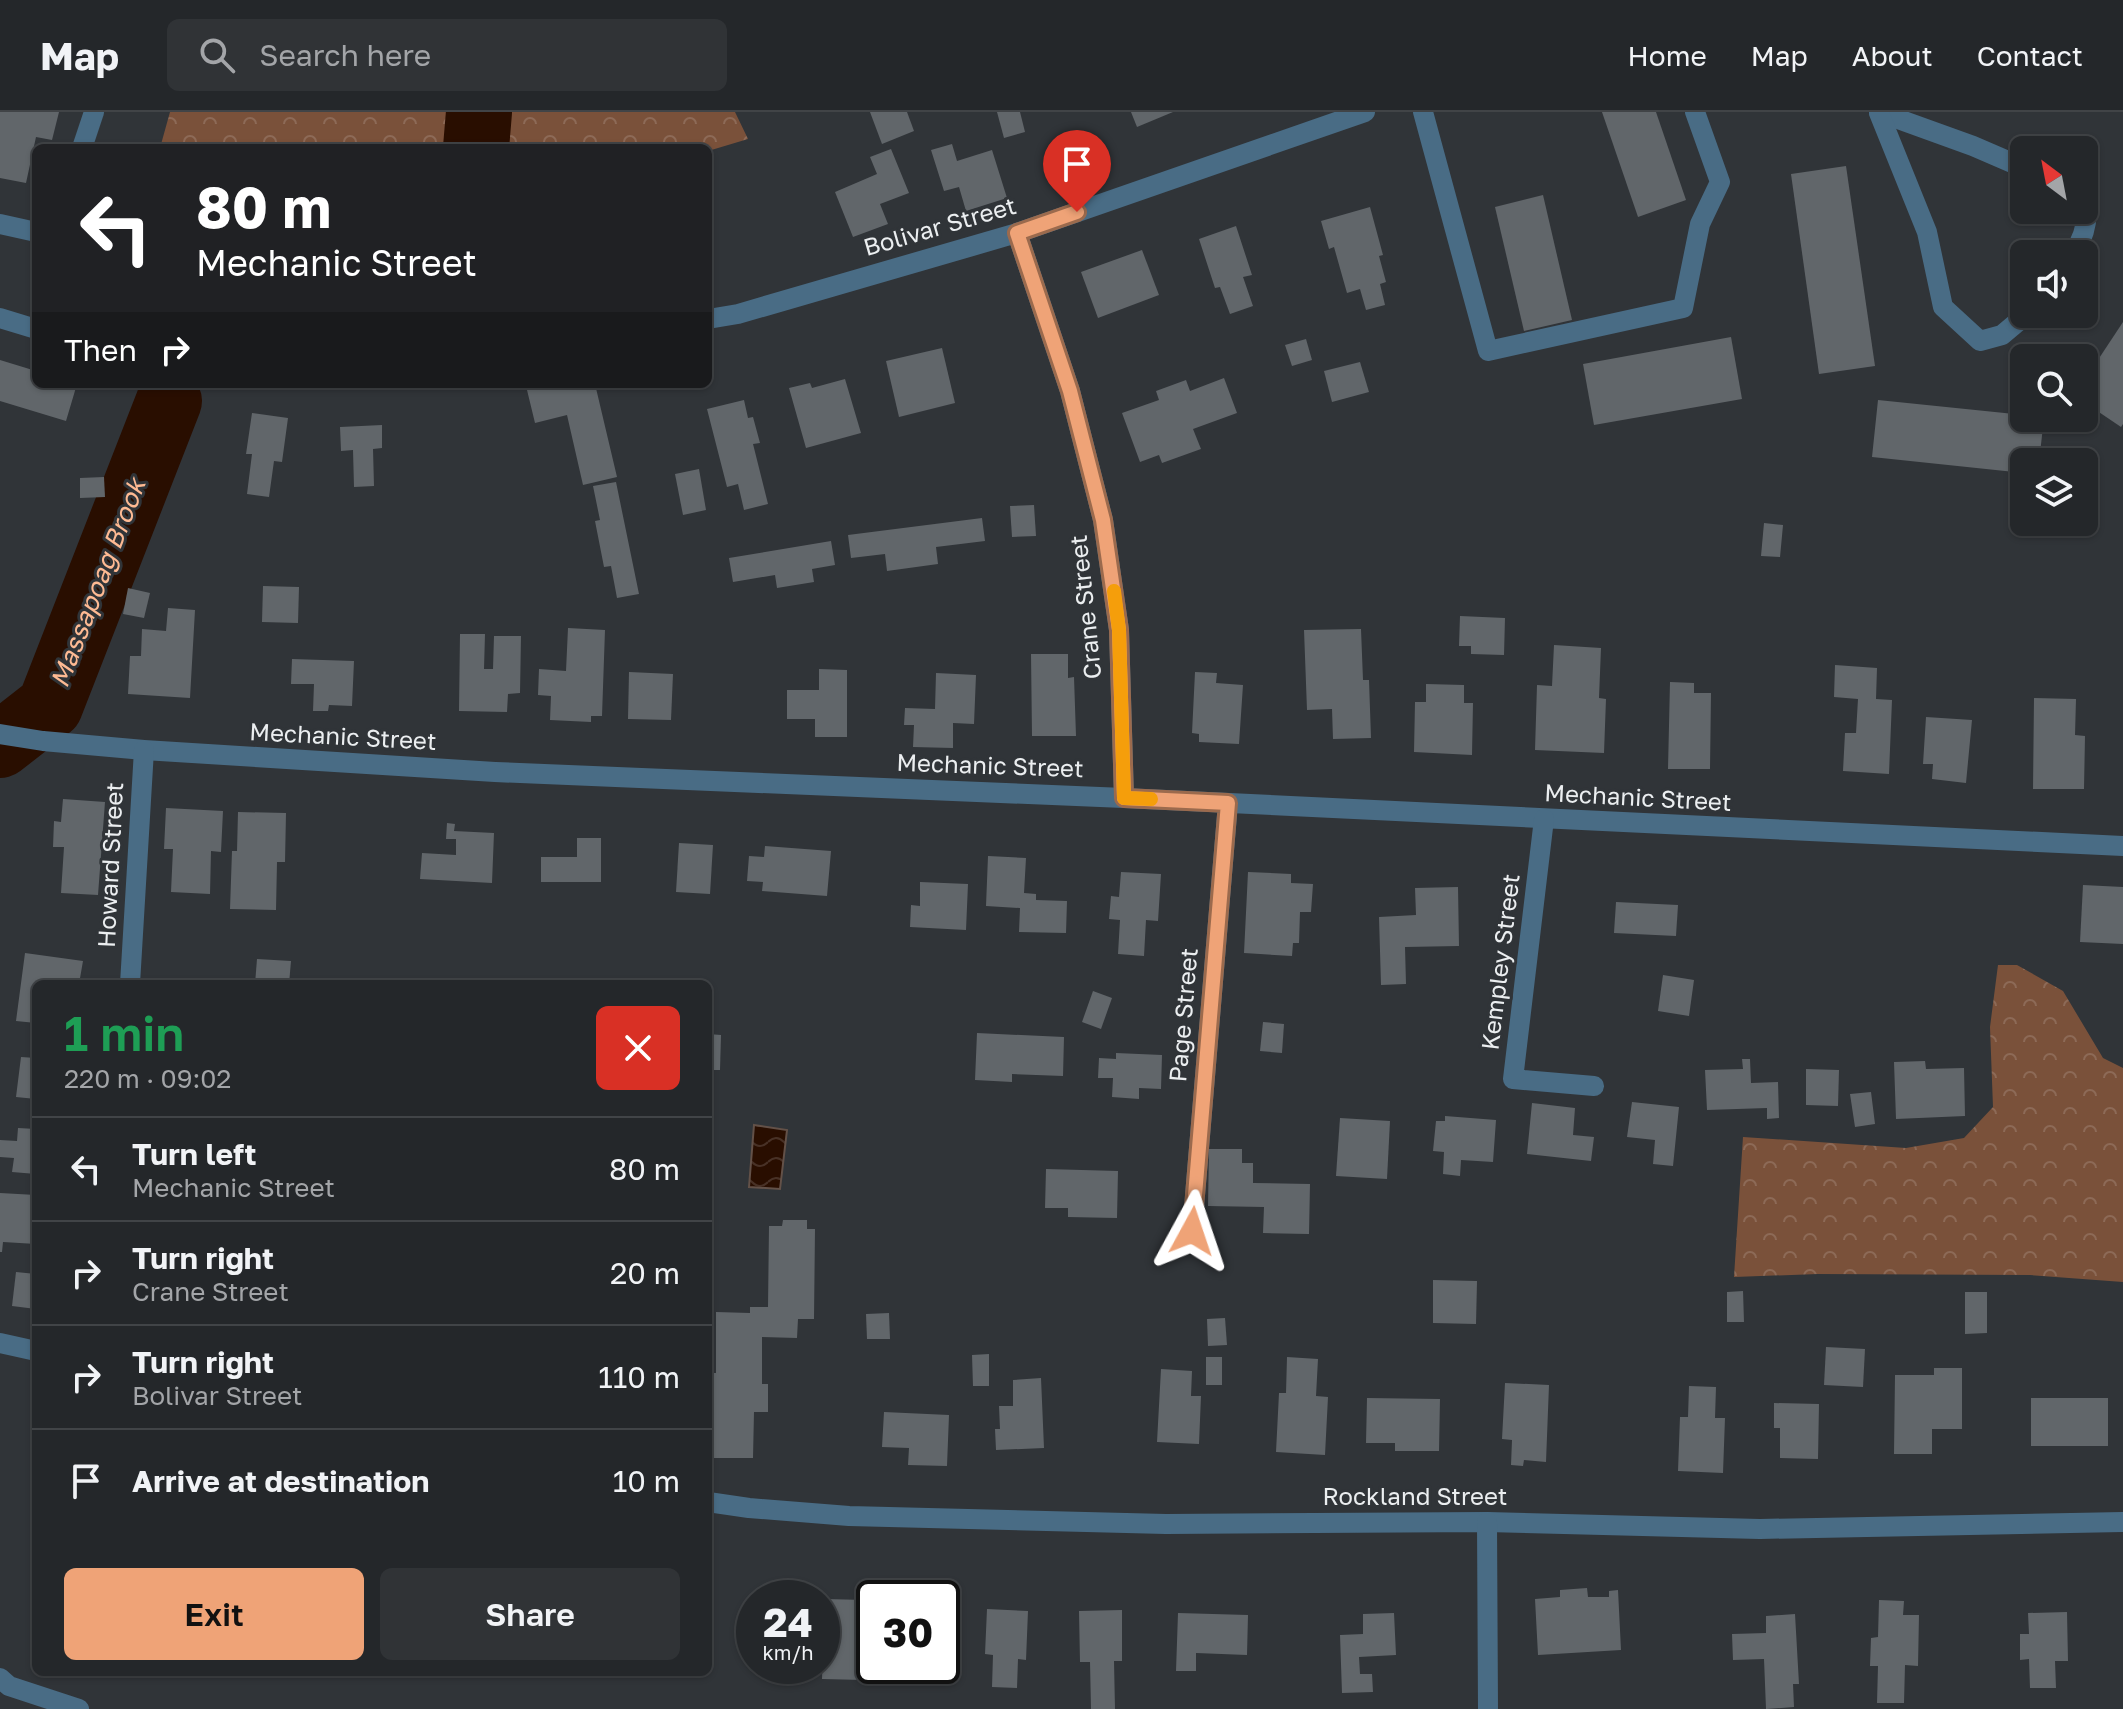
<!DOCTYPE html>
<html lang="en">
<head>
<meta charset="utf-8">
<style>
	:root { --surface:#24272a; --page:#303336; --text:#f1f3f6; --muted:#a3a5a8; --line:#414447; --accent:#efa377 }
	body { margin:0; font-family:"Golos Text",sans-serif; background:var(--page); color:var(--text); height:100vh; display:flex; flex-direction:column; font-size:30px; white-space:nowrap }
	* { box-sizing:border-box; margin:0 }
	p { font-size:26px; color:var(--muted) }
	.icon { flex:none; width:44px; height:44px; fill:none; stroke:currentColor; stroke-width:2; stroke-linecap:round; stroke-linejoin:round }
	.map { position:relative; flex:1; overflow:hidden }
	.details { position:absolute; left:32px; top:868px; width:680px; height:696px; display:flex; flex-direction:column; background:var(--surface); border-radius:12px; box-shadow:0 2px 6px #0004,0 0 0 2px var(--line) }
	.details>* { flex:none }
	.hud { position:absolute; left:32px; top:32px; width:680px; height:244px; border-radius:12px; box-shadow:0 2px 6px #0004,0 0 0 2px var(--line); background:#202124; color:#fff; overflow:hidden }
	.needle { width:52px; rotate:328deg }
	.fabs { position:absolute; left:2010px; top:24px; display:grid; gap:16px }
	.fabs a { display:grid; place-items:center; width:88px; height:88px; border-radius:12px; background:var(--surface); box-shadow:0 2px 6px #0004,0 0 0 2px var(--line); font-size:40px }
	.speed { position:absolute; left:736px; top:1468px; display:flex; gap:16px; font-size:40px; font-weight:700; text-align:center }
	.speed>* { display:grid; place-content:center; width:104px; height:104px; border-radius:50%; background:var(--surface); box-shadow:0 2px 6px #0004,0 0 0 2px var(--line); line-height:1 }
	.speed small { font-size:20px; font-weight:400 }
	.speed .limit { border:4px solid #111; border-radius:12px; background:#fff; color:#111 }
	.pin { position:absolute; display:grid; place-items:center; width:68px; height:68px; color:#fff; margin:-82px -34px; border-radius:50% 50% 50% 0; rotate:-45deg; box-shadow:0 0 8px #0007 }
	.pin .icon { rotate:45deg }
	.me { position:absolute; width:88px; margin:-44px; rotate:5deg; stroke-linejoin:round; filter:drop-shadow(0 0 6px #0008) }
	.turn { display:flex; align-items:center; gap:28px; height:168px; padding:0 32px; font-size:36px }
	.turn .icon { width:104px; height:104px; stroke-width:2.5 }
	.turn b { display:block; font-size:56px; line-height:68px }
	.then { display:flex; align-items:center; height:76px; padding:0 32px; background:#0003; gap:16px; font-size:30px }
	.round { display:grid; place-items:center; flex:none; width:84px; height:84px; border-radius:12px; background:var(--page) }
	.head { display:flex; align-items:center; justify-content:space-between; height:136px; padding:0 32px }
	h1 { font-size:48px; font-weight:600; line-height:60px; color:#1e9e55 }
	.primary-button { display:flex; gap:16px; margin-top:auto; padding:16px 32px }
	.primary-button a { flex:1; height:92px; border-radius:12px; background:var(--accent); color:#111; font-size:32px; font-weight:600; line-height:92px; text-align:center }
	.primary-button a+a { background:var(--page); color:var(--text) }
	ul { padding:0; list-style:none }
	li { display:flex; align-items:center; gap:24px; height:104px; padding:0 32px; border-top:2px solid var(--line) }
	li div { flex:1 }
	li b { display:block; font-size:30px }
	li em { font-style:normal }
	header { display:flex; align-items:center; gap:48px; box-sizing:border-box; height:112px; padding:0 40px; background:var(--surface); border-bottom:2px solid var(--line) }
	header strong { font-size:38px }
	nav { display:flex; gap:44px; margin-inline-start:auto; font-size:28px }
	.search { width:560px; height:72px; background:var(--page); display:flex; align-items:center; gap:20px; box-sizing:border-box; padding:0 28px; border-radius:12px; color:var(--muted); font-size:30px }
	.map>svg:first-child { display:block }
</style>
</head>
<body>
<header>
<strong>Map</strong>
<div class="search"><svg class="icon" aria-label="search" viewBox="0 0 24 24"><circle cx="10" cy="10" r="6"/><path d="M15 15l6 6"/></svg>Search here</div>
<nav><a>Home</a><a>Map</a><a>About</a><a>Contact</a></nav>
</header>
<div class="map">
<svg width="2123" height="1597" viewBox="0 0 2123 1597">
	<defs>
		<pattern id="forest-crowns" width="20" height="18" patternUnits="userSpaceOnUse" patternTransform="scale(2)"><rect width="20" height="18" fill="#7a513a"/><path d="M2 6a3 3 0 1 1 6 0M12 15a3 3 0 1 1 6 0" fill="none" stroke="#8d6a57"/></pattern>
		<pattern id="water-waves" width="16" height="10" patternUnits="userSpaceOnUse" patternTransform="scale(2)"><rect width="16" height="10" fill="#290e00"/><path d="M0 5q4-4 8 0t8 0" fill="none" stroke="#483126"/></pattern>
	</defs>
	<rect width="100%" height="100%" fill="#303438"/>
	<g fill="url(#forest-crowns)">
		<path d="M170,0H735L748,27L708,39V36H160Z"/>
		<path d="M1998,853H2017L2063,879L2103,946L2123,956V1170L2030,1163L1818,1162L1734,1165L1743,1025L1906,1036L1964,1026L1993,995L1990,915Z"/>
	</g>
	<path fill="url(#water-waves)" stroke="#635148" stroke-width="2" d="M754,1013L787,1018L780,1077L749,1075Z"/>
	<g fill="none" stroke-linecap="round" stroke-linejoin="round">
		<g stroke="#290e00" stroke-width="66">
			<path d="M476,36L479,0"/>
			<path d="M0,633L50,594L169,289"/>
		</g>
	</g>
	<g fill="#61666a">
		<path d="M0,0H59L52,28L36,25L26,71L0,66Z"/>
		<path d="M870,0H907L914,19L882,32Z"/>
		<path d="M997,0H1020L1025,20L1004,26Z"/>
		<path d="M1131,0H1173L1137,15Z"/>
		<path d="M1602,0H1656L1686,88L1638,105Z"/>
		<path d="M952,32L957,49L992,38L1007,86L966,99L959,75L944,79L931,38Z"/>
		<path d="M891,37L909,81L880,92L888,112L853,125L835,80L877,62L870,45Z"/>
		<path d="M1846,54L1875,254L1819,262L1791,62Z"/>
		<path d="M1543,83L1572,208L1524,219L1495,95Z"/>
		<path d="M1370,95L1383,143L1379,144L1386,170L1380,172L1385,193L1366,198L1360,177L1347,181L1334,135L1329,137L1321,109Z"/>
		<path d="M1236,114L1252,163L1243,165L1253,194L1230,202L1220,175L1215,176L1199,127Z"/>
		<path d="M1142,138L1159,183L1098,206L1081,160Z"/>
		<path d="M2123,210V312L2121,315L2084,290V269Z"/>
		<path d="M1731,225L1742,287L1594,313L1583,252Z"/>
		<path d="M1306,227L1312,248L1292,254L1285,233Z"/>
		<path d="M942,236L955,291L899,305L886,249Z"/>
		<path d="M0,248L36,259V272H77L66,309L0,289Z"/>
		<path d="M1360,250L1369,280L1332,290L1324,259Z"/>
		<path d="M1224,266L1237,301L1193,317L1201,337L1162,351L1159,343L1140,350L1122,301L1159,288L1156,279L1186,268L1190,279Z"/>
		<path d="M845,267L861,321L806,336L789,276L810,271L812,276Z"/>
		<path d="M555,272H595L617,365L583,373L567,303L535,311L527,278Z"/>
		<path d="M744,288L748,306L753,305L760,331L753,332L768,392L744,398L738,372L727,375L707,297Z"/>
		<path d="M1878,288L2024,303V306H2044L2039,350H2024V361L1872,345Z"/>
		<path d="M252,301L288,306L282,350L274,349L269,385L247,382L252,342H246Z"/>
		<path d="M382,313V336L373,337L374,374L354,375L353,338L341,339L340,315Z"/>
		<path d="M699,357L706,398L683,403L675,362Z"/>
		<path d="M104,365L105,385L80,386V366Z"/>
		<path d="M616,370L639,482L617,486L611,454L604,455L595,409L600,408L593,374Z"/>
		<path d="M1034,393L1036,424L1012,425L1010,394Z"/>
		<path d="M982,406L985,429L936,435L938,452L887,459L885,442L851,446L848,423Z"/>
		<path d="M1764,411L1783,413L1780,445L1761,444Z"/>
		<path d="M831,429L835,453L812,457L814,470L777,476L775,463L733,470L729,446Z"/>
		<path d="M263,474L299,475L298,511L262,510Z"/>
		<path d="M128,476L150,481L144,506L123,502Z"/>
		<path d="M168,496L195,498L190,586L128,582L130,544H141L142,517L166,519Z"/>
		<path d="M1460,504L1505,506L1504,543L1471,542V534H1459Z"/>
		<path d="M568,516L605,518L602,604H591V610L550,608L551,584L538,583L539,557L566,559Z"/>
		<path d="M1361,517L1363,568H1369L1371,626L1333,627L1332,597L1307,598L1304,518Z"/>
		<path d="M460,522H485L484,557H493L494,524H521L520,581L508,582L507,600L459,599Z"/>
		<path d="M1554,533L1601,536L1599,586L1606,587L1604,641L1535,638L1537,573L1552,574Z"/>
		<path d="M1031,542H1068V566L1074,565L1076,624H1032Z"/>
		<path d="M292,547L354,549L352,594L329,593L328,599H313L314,572H291Z"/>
		<path d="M1835,553L1877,556L1876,587L1892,588L1889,662L1843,659L1845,621H1856L1858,587L1834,585Z"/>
		<path d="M819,557L847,558V625H815V607H787V578H819Z"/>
		<path d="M629,560L673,562L671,608L628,607Z"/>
		<path d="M1195,560L1217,561L1216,571L1243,573L1239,632L1199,630V622L1192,621Z"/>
		<path d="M936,561L976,563L974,612L953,611V636L913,635L914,613H904L905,596L935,597Z"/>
		<path d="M1670,570L1694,571V581H1711L1710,657H1668Z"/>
		<path d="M1426,572L1464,573V591H1473L1472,643L1414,640L1415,590H1426Z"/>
		<path d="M2034,586L2076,587L2075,623L2085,624L2084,677H2033Z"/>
		<path d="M1926,605L1972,608L1966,671L1932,667L1933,652H1923Z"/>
		<path d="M63,687L105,690L98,783L61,781L64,735H53L54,709L61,710Z"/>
		<path d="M166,696L223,699L221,740L211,739L210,782L171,780L173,737H164Z"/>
		<path d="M238,700L286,701L285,750H277L276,798L230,797L232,739H237Z"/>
		<path d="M447,711L455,712L454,719L494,721L492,771L420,767L422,741L456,743V727H446Z"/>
		<path d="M577,726H601V770H541V745H577Z"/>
		<path d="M679,731L713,733L710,782L676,780Z"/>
		<path d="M765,734L831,739L827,784L762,779L763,770L747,769L749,744L764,745Z"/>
		<path d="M988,744L1026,746L1024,781L1036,782V788L1067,789L1066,821L1019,820L1020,796L986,794Z"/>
		<path d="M1121,760L1161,762L1158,809L1146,808L1144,844L1118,842L1120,808L1109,807L1111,784L1119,785Z"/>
		<path d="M1248,760L1291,762V771L1313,772L1311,800H1300L1299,831H1293L1292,844L1244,841Z"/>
		<path d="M920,770L968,772L966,818L910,815L911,793L920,794Z"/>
		<path d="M2083,773L2123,775V832L2080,830Z"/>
		<path d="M1458,775L1459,834L1405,835L1406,872L1381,873L1379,805L1416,803L1415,776Z"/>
		<path d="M1616,790L1678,793L1676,824L1614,821Z"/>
		<path d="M25,841L83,849L79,872H36V911L16,909Z"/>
		<path d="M257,847L291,849L289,872H255Z"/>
		<path d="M1663,863L1694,868L1689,904L1658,899Z"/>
		<path d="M1093,879L1112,886L1101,917L1082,910Z"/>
		<path d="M1263,910L1284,912L1282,941L1260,939Z"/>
		<path d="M977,921L1064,925L1063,964L1012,962V970L975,968Z"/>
		<path d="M708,922L721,923L720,958H708Z"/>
		<path d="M1116,941L1162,943L1161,977L1139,976V987L1112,985L1113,966H1098L1099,946L1116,947Z"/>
		<path d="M21,945L36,946V987L16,985Z"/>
		<path d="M1742,947H1750L1751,971L1778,970L1779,1006L1767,1007V996L1707,998L1705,958L1743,957Z"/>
		<path d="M1925,949L1926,957L1964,956L1965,1004L1896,1007L1894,950Z"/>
		<path d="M1806,957L1839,958L1838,994L1806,993Z"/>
		<path d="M1871,980L1875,1012L1855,1015L1850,982Z"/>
		<path d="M1632,990L1679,995L1673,1054L1653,1052L1655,1028L1627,1025Z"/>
		<path d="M1532,991L1575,996L1573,1023L1594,1025L1591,1049L1527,1042Z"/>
		<path d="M1445,1004L1496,1008L1493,1050L1461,1048L1460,1064L1443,1062L1444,1040L1433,1039L1436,1009H1445Z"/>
		<path d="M1340,1006L1390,1009L1387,1067L1336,1064Z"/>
		<path d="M18,1016L36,1017V1062L12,1060L14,1046L0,1045V1028L17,1029Z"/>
		<path d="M1209,1037H1242V1051H1253V1071L1310,1072L1309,1122L1263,1121L1264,1095L1208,1094Z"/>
		<path d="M1046,1057L1118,1059L1117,1106L1068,1105V1096H1045Z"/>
		<path d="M0,1081L36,1083V1132L3,1130L2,1140H0Z"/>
		<path d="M783,1108H807V1117H815L814,1207H798L797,1226L762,1225V1272H768V1300H754L753,1346H708V1261H716V1200L750,1201V1195H768L769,1114H782Z"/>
		<path d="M16,1160L36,1162V1197L12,1194Z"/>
		<path d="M1433,1168L1477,1169L1476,1212L1433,1211Z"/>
		<path d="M1743,1179L1744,1210H1727V1180Z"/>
		<path d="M1965,1180H1987V1221L1965,1222Z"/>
		<path d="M889,1201L890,1227H867L866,1202Z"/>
		<path d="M1225,1206L1227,1233L1208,1234L1207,1207Z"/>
		<path d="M1826,1235L1865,1237L1863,1275L1824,1273Z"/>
		<path d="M989,1242V1274H973L972,1243Z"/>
		<rect x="1206" y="1245" width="16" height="28"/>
		<path d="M1287,1245L1318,1247L1316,1284L1328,1285L1325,1343L1276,1340L1279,1281H1286Z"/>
		<path d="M1934,1256H1962V1317H1932V1342H1894L1895,1263H1934Z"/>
		<path d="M1161,1257L1192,1259L1191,1284H1201L1199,1332L1157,1330Z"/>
		<path d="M1041,1266L1044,1336L996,1338L995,1317H1000L999,1294H1013V1268Z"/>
		<path d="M1505,1271L1549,1273L1546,1350L1524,1348L1523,1354L1511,1353L1512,1328L1502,1327Z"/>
		<path d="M1689,1274L1716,1275L1715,1306H1725L1723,1361L1678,1359L1680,1305H1688Z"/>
		<path d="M1367,1286L1440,1287L1439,1339H1395V1331H1366Z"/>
		<rect x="2031" y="1286" width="77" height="48"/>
		<path d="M1774,1291L1819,1292L1818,1347L1780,1346V1316H1774Z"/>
		<path d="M884,1300L949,1303L947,1354L908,1353L909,1336L882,1335Z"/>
		<path d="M1587,1476L1588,1485H1609V1479L1618,1478L1621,1538L1538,1543L1535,1487L1560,1485V1478Z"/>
		<path d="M825,1487L865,1488L863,1568L822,1567Z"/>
		<path d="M1879,1488L1904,1489L1903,1503H1919L1918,1554L1905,1553L1904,1591H1877L1878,1554H1870L1871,1526L1878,1525Z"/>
		<path d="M987,1497L1028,1499L1026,1548L1018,1547L1017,1576L992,1575L993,1543L985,1542Z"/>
		<path d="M1122,1498V1549H1114L1115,1597H1091L1090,1550H1080L1079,1499Z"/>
		<path d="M2067,1500L2068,1549H2055L2056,1576H2030L2029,1547L2020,1548V1522H2029L2028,1501Z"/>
		<path d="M1178,1501L1248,1503L1247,1543L1196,1541V1559H1176Z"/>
		<path d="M1394,1501L1396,1543L1359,1545L1360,1562H1372L1373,1580L1342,1581L1340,1523L1363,1522V1502Z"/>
		<path d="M1795,1502L1799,1572H1793L1794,1595L1766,1597L1764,1547L1733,1548L1732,1522L1766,1521V1504Z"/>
	</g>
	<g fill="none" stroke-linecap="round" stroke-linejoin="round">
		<g stroke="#496c85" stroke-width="20">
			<path d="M1423,0L1488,239L1683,196L1700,112L1720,70L1695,0"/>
			<path d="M1879,0L1973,34L2024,56"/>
			<path d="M1879,1L1927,120L1943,195L1980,229L2002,223L2027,202"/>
			<path d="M82,36L94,0"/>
			<path d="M0,112L36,120"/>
			<path d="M1017,121L1070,279L1103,408L1119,518L1124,686"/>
			<path d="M2073,142C2085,124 2090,104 2084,83"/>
			<path d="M0,206L36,217"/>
			<path d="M708,207L738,202L1017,121L1365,0"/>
			<path d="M0,622L43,629L144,638L495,660L1124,686L2123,734"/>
			<path d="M1544,707L1513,967L1594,974"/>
			<path d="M130,872L144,638"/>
			<path d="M1192,1119L1228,691"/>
			<path d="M0,1231L36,1239"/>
			<path d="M708,1390L749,1396L849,1404L1166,1412L1487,1410L1760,1417L2123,1410"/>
			<path d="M1487,1410L1488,1597"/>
			<path d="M0,1566L9,1574L79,1597"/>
		</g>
	</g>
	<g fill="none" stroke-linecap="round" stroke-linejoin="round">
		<defs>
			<path id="route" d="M1077,100L1017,121L1070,279L1103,408L1119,518L1124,686L1228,691L1192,1119"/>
		</defs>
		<use href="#route" stroke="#9b6a4d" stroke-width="20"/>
		<use href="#route" stroke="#efa377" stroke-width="14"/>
		<path stroke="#f59e0b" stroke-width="14" d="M1114,479L1119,518L1124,686L1151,687"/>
	</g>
	<g text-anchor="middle" stroke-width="6" stroke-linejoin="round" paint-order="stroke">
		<g font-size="24" fill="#ebeef0" stroke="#303438">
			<text transform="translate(940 115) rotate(-16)" y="8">Bolivar Street</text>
			<text transform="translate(1086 495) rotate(-96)" y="8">Crane Street</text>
			<text transform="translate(343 625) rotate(3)" y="8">Mechanic Street</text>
			<text transform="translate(990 654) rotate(2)" y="8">Mechanic Street</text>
			<text transform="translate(1638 686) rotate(3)" y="8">Mechanic Street</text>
			<text transform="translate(111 753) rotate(-87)" y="8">Howard Street</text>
			<text transform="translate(1501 850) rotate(-83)" y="8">Kempley Street</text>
			<text transform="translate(1184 903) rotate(-85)" y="8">Page Street</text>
			<text x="1415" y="1393">Rockland Street</text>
		</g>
		<g font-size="26" font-style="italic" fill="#feba93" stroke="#303438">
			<text transform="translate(98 471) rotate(-69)" y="9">Massapoag Brook</text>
		</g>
	</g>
</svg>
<div class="fabs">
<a><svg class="needle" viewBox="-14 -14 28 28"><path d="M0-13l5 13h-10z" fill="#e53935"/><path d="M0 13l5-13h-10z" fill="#a3a5a8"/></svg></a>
<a><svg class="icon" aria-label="sound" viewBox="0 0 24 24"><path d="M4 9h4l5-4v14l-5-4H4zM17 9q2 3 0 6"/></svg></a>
<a><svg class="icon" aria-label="search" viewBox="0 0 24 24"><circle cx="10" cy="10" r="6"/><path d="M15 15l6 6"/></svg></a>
<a><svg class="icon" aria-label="layers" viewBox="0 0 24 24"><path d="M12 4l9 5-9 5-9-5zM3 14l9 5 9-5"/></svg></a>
</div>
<div class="speed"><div>24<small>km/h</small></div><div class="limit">30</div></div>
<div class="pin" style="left:1077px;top:100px;background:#d93025"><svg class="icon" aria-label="arrive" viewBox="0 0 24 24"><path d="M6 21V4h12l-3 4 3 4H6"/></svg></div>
<svg class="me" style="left:1192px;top:1119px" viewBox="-20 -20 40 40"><path d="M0-17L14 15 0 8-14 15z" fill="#efa377" stroke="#fff" stroke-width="4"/></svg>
<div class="hud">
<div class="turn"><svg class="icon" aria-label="left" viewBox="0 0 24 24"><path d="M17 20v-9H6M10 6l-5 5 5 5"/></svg><div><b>80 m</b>Mechanic Street</div></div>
<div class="then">Then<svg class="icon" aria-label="right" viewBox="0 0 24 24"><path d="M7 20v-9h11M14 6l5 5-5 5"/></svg></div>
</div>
<section class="details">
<div class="head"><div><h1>1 min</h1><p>220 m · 09:02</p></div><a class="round" style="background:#d93025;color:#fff"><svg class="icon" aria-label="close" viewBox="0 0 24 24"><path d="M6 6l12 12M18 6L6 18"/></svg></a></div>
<ul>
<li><svg class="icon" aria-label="left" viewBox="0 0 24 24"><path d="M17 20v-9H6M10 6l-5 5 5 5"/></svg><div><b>Turn left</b><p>Mechanic Street</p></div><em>80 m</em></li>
<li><svg class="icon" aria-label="right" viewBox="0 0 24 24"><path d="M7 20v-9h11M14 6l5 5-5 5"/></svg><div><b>Turn right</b><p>Crane Street</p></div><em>20 m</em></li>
<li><svg class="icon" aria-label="right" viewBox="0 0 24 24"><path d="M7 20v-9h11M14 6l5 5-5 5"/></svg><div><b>Turn right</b><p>Bolivar Street</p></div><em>110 m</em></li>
<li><svg class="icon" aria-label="arrive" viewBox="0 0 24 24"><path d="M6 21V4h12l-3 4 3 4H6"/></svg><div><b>Arrive at destination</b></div><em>10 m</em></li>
</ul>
<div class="primary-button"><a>Exit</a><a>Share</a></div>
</section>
</div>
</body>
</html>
